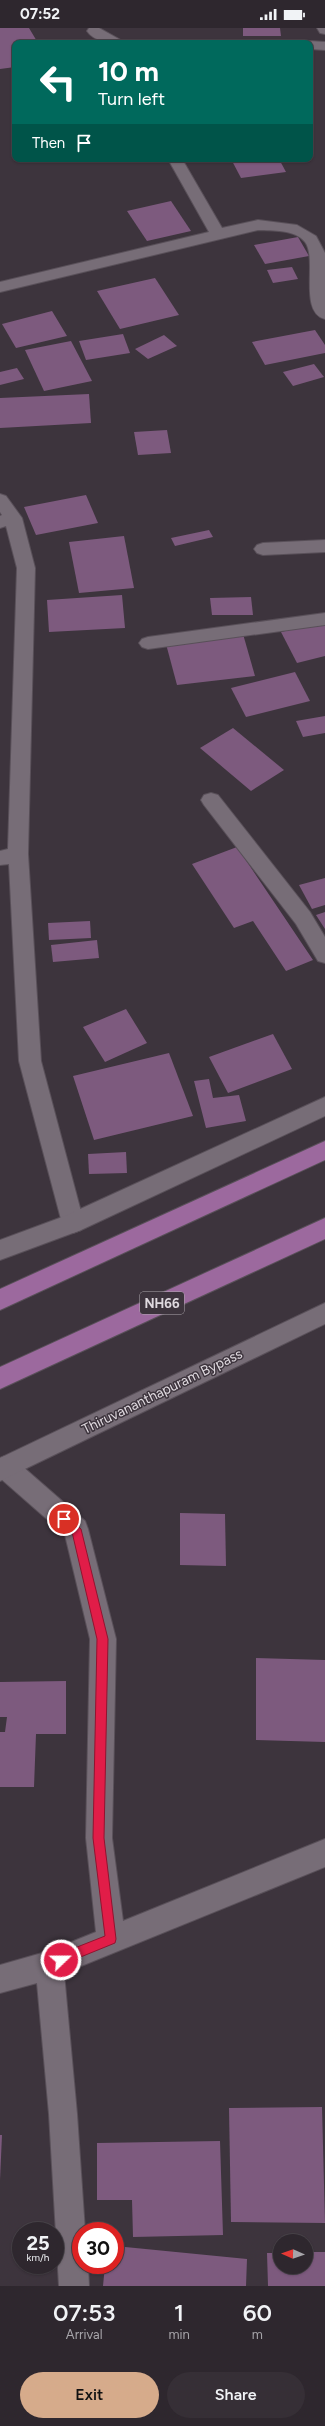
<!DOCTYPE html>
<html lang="en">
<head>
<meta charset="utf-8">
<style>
	:root { --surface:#2e272e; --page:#362f36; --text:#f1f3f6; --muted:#a7a5aa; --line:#49444a; --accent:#d6ab8b }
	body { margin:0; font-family:Figtree,sans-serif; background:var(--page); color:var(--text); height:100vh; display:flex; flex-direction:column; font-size:15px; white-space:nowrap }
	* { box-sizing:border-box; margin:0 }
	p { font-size:13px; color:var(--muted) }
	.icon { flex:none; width:22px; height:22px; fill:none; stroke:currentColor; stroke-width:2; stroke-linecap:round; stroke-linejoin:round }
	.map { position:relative; height:2258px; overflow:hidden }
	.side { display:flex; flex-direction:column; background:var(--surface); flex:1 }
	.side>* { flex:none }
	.banner { position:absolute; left:12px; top:12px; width:301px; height:122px; border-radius:8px; box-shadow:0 1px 3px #0004,0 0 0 1px var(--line); background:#00695c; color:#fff; overflow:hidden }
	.needle { width:26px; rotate:272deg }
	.tools { position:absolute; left:273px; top:2206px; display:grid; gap:8px }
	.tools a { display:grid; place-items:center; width:40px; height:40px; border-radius:50%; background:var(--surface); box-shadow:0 1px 3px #0004,0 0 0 1px var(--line); font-size:20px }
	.speed { position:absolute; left:12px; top:2194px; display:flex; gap:8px; font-size:20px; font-weight:700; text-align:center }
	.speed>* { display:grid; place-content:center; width:52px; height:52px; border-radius:50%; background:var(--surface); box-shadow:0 1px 3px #0004,0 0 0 1px var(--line); line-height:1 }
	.speed small { font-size:10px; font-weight:400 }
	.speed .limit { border:6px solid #d22; background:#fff; color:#111 }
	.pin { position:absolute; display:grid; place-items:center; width:34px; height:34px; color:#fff; margin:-17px; border:2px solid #fff; border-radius:50%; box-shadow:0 1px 4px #0007 }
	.me { position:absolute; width:44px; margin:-22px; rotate:68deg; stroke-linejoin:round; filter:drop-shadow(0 0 3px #0008) }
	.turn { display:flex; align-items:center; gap:14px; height:84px; padding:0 20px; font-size:18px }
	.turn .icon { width:52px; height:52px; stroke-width:2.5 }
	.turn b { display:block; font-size:28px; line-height:34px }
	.then { display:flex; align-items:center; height:38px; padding:0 20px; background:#0003; gap:8px; font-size:15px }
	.eta { display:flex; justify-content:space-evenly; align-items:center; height:68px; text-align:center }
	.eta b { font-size:24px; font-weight:600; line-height:28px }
	.action { display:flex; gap:8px; margin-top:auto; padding:8px 20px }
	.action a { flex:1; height:46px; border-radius:24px; background:var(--accent); color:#111; font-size:16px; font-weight:600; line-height:46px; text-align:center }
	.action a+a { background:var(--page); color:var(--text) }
	.status { display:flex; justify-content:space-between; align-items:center; height:28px; padding:0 20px; background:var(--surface); direction:ltr }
	.status svg { height:11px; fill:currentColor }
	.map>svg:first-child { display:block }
</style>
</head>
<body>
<div class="status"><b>07:52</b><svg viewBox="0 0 49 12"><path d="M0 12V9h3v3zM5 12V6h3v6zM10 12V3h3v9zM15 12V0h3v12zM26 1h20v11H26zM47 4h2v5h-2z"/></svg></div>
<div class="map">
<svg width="325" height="2258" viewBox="0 0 325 2258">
	<rect width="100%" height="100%" fill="#3d343d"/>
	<g fill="#7d5a7e">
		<path d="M0,0H29L38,15H15V39L0,41Z"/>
		<path d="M243,0H280L281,8H243Z"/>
		<path d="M231,131H279L286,144L241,150Z"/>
		<path d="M171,173L191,203L147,213L127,183Z"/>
		<path d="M298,209L309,228L265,236L254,217Z"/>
		<path d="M292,239L298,251L273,255L267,242Z"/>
		<path d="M155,250L179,287L120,301L97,263Z"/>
		<path d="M52,283L67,308L16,320L2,296Z"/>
		<path d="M315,302L325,317V325L265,337L252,314Z"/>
		<path d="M123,306L130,325L86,332L79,313Z"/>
		<path d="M164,307L177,318L148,331L135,321Z"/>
		<path d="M71,313L92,353L44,363L25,322Z"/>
		<path d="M314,336L324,349L293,358L283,344Z"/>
		<path d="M17,340L24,351L0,357V344Z"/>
		<path d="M89,366L91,395L0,400V370Z"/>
		<path d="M167,402L171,425L138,427L134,404Z"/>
		<path d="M86,467L98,495L36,507L24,479Z"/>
		<path d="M209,502L213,509L175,518L171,510Z"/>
		<path d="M124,508L134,560L79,565L69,514Z"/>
		<path d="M122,567L125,600L49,604L47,572Z"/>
		<path d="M251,569L253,587H212L210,570Z"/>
		<path d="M325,594V628L297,635L281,604Z"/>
		<path d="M243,606L255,648L177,657L166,616Z"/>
		<path d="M295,644L310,673L246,689L231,660Z"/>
		<path d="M325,688V705L303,709L296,693Z"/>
		<path d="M233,700L284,742L251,763L200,720Z"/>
		<path d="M237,819L313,932L286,943L253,893L234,900L192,836Z"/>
		<path d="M325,850V877L312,881L299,857Z"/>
		<path d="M325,884V901L316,887Z"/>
		<path d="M90,893L91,910L49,912L48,895Z"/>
		<path d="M97,912L99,930L53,934L51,917Z"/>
		<path d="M126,981L147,1015L105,1034L83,999Z"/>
		<path d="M273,1006L292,1041L228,1065L209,1029Z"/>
		<path d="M169,1025L193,1088L94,1112L73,1048Z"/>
		<path d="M209,1051L213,1070L239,1067L246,1093L206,1100L194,1053Z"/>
		<path d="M126,1124L127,1145L89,1146L88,1126Z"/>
		<path d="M180,1485L225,1486L226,1538L180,1537Z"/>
		<path d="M256,1630L325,1632V1714L256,1712Z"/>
		<path d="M66,1653V1706H36L34,1759H0V1704H5L7,1689H0V1654Z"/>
		<path d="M322,2079L325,2195L231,2194L229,2080Z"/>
		<path d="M0,2107H2L0,2152Z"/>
		<path d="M220,2113L223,2207L133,2209L132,2172H97V2115Z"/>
		<path d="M115,2218L247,2231L246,2258H103L105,2237H115Z"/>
		<path d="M306,2224H325V2258H268L267,2225H280V2239H306Z"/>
	</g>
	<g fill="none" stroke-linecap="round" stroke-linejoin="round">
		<defs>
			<path id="service" d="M325,585V597L148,621L142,619L139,615L142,611L148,609Z"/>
			<g id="minor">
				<path d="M89,0H99L126,15C113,15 95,15 87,3Z"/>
				<path d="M317,0H325V6L320,5Z"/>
				<path d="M310,13L325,14V22L310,21V15H304Z"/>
				<path d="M168,131H182L222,200L258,192L297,197L316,208L325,225V291C298,284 318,231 305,214C295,201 272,203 258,202L0,264V254L209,204Z"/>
				<path d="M0,466L6,468L22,490L35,540L28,826L41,1033L84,1195L81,1202L73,1205L65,1202L62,1195L19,1033L9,836L0,837V823L8,821L17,540L6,498L0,500V488L2,487L0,484Z"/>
				<path d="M325,512V524L263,527L257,525L254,521L257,517L263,515Z"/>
				<path d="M211,765L218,767L310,884L325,909V935L318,933L296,896L204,777L201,772L204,767Z"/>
				<path d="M5,1428L14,1431L85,1493L88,1501L116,1611L112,1810L123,1893L325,1811V1839L64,1945L77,2086L85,2203H81V2237H88L89,2258H59L49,2086L37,1955L0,1965V1937L49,1923L96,1904L86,1810L90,1611L65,1507L0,1450V1430Z"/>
			</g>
			<g id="tertiary">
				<path d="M325,1069V1088L81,1202L0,1232V1212L65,1188Z"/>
				<path d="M325,1275V1296L0,1453V1430Z"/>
			</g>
			<g id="trunk">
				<path d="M325,1113V1132L0,1282V1261Z"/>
				<path d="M325,1190V1211L0,1361V1339Z"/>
			</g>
		</defs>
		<use href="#service" stroke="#595059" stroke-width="2"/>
		<use href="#minor" stroke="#595059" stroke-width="2"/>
		<use href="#tertiary" stroke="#595059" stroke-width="2"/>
		<use href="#trunk" stroke="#595059" stroke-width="2"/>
		<use href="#service" fill="#776d77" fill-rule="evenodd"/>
		<use href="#minor" fill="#776d77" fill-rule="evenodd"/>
		<use href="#tertiary" fill="#776d77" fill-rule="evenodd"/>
		<use href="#trunk" fill="#9c699e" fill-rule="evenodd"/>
	</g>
	<path fill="#e11d48" stroke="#92132f" d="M64,1486L81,1501L108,1611L104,1810L116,1911L115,1915L61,1937L55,1932L57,1927L105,1908L93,1810L97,1611L72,1504L59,1491Z"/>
	<g text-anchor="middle" stroke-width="3" stroke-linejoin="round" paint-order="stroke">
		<rect fill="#3d343d" stroke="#afa8af" stroke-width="1" x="140" y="1264" width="44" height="22" rx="3"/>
		<g font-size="13" font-weight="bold" fill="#e0dae0">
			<text x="162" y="1280">NH66</text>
		</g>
		<g font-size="14" fill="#e0dae0" stroke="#3d343d">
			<text transform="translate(162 1363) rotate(-26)" y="5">Thiruvananthapuram Bypass</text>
		</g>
	</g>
</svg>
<div class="tools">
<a><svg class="needle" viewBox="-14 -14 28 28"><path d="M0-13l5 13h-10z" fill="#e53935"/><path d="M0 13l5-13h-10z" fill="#a7a5aa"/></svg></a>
</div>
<div class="speed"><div>25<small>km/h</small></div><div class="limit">30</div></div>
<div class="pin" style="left:64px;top:1491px;background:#d93025"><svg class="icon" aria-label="arrive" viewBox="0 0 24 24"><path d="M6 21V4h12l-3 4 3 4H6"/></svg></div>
<svg class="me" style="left:61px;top:1932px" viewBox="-20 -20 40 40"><circle r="17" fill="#e11d48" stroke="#fff" stroke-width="3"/><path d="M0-11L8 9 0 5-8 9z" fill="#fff"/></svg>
<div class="banner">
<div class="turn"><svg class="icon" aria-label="left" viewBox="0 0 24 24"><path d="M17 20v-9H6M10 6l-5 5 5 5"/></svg><div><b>10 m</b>Turn left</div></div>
<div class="then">Then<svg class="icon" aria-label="arrive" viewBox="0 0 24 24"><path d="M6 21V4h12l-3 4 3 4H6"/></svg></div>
</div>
</div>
<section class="side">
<div class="eta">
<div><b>07:53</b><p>Arrival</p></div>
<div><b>1</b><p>min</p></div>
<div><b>60</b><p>m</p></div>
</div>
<div class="action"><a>Exit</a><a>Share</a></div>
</section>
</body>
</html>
